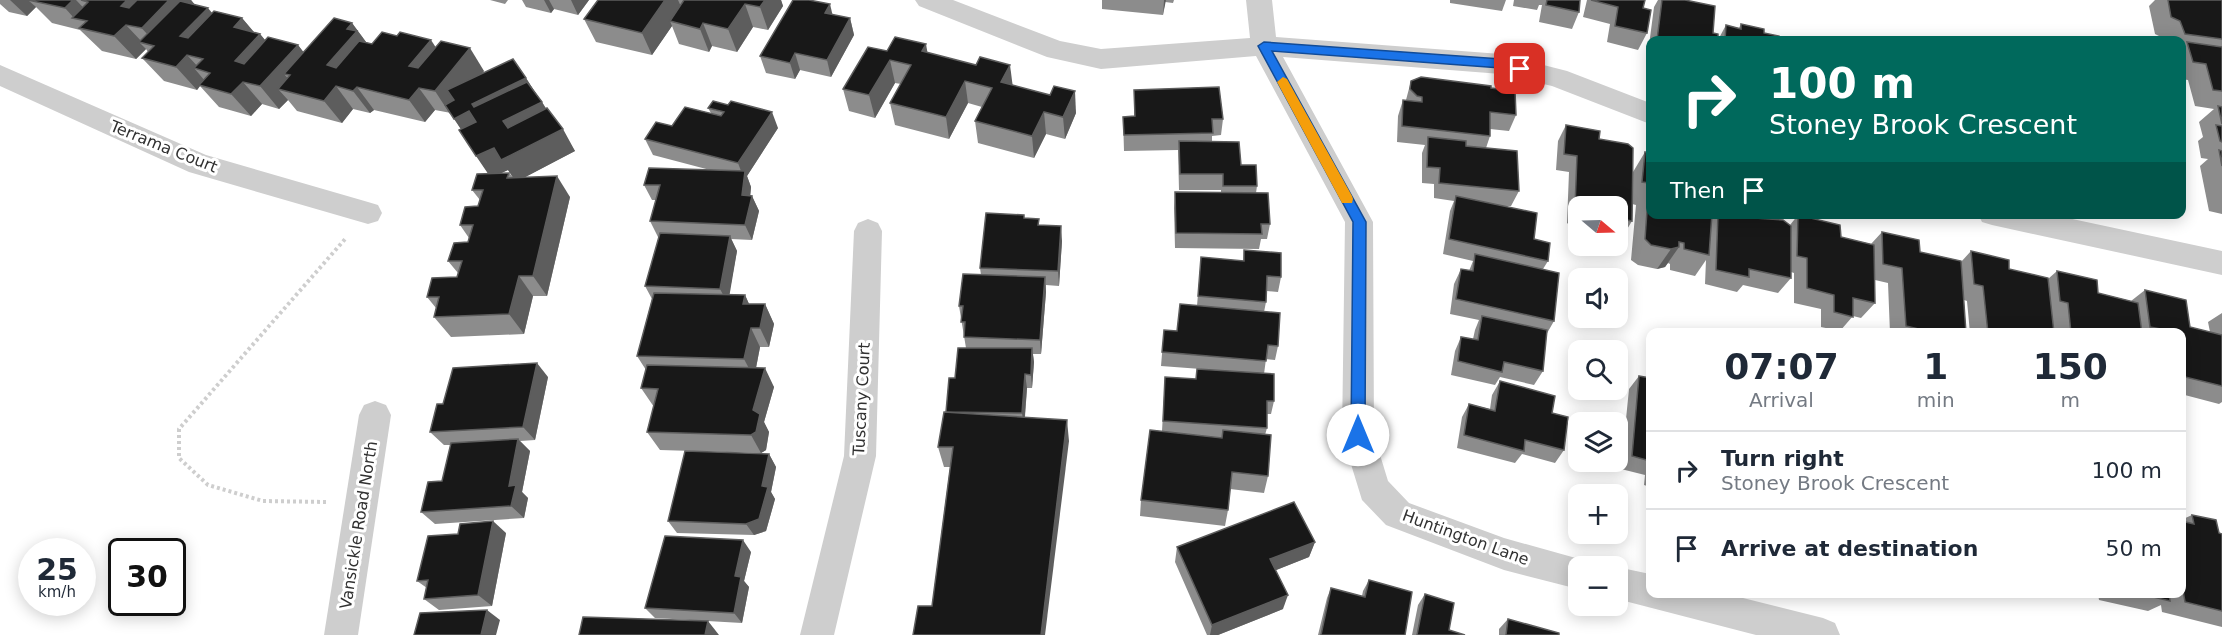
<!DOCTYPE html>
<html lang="en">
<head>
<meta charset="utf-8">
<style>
	:root { --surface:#fff; --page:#f2f2f3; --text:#1f2937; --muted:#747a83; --line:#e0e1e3 }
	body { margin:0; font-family:"DejaVu Sans",sans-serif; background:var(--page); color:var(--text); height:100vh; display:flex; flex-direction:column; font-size:22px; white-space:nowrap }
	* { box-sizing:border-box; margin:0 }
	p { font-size:20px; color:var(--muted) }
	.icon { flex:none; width:33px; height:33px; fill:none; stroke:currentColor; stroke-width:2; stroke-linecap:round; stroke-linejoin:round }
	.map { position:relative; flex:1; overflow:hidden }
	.sheet { position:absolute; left:1646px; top:328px; width:540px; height:270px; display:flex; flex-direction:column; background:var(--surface); border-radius:12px; box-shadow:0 3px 15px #0003 }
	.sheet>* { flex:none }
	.hud { position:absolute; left:1646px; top:36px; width:540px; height:183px; border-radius:12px; box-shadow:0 3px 15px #0003; background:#00695c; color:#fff; overflow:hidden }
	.needle { width:39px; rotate:109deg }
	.buttons { position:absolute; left:1568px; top:196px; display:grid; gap:12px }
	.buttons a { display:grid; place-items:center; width:60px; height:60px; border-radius:12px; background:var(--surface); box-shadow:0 3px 15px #0003; font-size:30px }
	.speed { position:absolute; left:18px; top:538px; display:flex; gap:12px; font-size:30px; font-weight:700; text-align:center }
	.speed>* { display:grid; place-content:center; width:78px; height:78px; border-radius:50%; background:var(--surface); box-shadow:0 3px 15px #0003; line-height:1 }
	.speed small { font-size:15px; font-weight:400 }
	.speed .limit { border:3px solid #111; border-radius:9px; background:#fff; color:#111 }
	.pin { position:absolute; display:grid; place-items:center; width:51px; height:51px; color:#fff; margin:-26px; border-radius:12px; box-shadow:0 3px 9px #0006 }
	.me { position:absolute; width:66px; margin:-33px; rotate:0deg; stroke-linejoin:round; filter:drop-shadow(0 0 4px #0008) }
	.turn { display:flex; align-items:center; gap:21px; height:126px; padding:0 24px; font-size:27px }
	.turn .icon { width:78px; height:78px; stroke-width:2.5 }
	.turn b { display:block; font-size:42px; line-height:51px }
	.then { display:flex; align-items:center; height:57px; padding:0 24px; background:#0003; gap:12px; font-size:22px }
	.eta { display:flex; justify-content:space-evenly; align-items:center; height:102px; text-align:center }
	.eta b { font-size:36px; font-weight:800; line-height:42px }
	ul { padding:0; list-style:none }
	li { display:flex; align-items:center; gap:18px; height:78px; padding:0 24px; border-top:2px solid var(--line) }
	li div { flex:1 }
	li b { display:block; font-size:22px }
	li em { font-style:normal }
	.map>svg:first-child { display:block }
</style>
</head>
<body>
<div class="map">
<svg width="2222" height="635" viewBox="0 0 2222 635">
	<rect width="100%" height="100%" fill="#fff"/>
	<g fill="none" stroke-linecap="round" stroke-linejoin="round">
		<path stroke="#cecece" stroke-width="4" stroke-dasharray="3 3" stroke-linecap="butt" d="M326,502L263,501L208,485L179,458V429L346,238"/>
		<g fill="#cecece" fill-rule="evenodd">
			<path d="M915,0H953L1060,41L1101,49L1250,38L1246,0H1272L1276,37L1501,54L1567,71L1650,103V124L1552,86L1501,74L1283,57L1373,222L1374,435L1388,481L1409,503L1504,538L1590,562L1592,567H1578V589L1504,570L1386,525L1362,500L1342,435L1345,222L1256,56L1101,69L1047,57L919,6Z"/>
			<path d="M0,65L206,155L368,202L378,205L382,213L378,221L368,224L189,172L0,86Z"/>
			<path d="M1978,214H2049L2222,251V275L1992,225L1982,222Z"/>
			<path d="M868,219L878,223L882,231L876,456L834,635H800L844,456L854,231L858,223Z"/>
			<path d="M375,401L386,405L391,415L358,635H324L359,415L364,405Z"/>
			<path d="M1616,567H1617L1650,574V594H1727L1823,618L1835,623L1840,635H1756L1617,599Z"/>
		</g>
	</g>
	<g fill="#8c8c8c" fill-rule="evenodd">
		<path d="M0,0H191L195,5L212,13L242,18L254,32L260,34L265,40L298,45L303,52L352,23L366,42L372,44L436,47L484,71L481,74L526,78L533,89L575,151L525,177L570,197L547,296H533L524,334L451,337L434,317L436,308L427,297L457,277L458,273L448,261L468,242L469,238L460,225L478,206L480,200L472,190L488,173L451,113L435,110L425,122L374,110L370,113L353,109L342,123L297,111L288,100L279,109L262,104L251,116L219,107L200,86L197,90L164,81L142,58L148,52L146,49L136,59L102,51L80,30L52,23L36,7L27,16L9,12L0,4ZM508,170L513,177L509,173H501Z"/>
		<path d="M490,0H508L505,4Z"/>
		<path d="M522,0H589L578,15L554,9L551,13L526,7Z"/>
		<path d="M598,0H781L783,6L768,30L753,27L737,52L712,46L709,52L679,44L672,26L652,55L596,42L584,19Z"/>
		<path d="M1102,0H1174L1173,3L1165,2L1163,15L1102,9Z"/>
		<path d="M1450,0H1506L1502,11L1450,3Z"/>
		<path d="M1514,0H1580L1579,12L1572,29L1539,22L1542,5H1539L1537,10L1513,6Z"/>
		<path d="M1587,0H1645L1643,8L1647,33L1638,50L1607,42L1610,24L1583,17Z"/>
		<path d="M1658,0H1685L1713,33L1718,40L1726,25L1739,28L1741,24L1764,33L1779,40H1650V62L1647,61L1654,7Z"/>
		<path d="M2155,0H2222V214L2209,211L2200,166L2208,159L2201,158L2198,141L2203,137L2199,122L2214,109L2195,106L2188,80L2181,79V40H2164L2163,38L2155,34L2149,6Z"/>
		<path d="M832,15L850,18L854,35L831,77L800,70L795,79L766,73L760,56Z"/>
		<path d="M887,51L927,52L1012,85L1076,113L1065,139L1046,134L1034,158L978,143L975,121L982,107L968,103L949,139L895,125L890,103L901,84L895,83L875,118L849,111L843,89Z"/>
		<path d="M1411,81L1491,88L1516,115L1509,131L1490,129V136L1486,148L1519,191L1511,206H1505L1534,239L1548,261L1543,269L1554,321L1546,335L1543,371L1534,385L1500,377L1495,385L1451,375L1455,351L1461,337L1473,339L1475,330L1479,320L1450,314L1454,284L1461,269L1469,271L1473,261L1443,254L1450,211L1454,201L1434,198V184L1422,183V153L1425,145L1397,142L1398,116L1403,100H1406Z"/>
		<path d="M1134,90L1223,119L1221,135L1212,136V141L1241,165L1257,186L1256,193L1270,224L1267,239H1261L1259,249L1175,248L1174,208L1175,192H1221V190H1179L1178,150L1124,151L1123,117L1134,116Z"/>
		<path d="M708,108L778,128L747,176L751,187L750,196H752L759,211L752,240L731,239L737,251L729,294L745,295L749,304H765L774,324L769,347H760L756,368L774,387L764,422L769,432L766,450L761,453L660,450L647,432L654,407L641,388L646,370L637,356L652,299L645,286L659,237H658L650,221L656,200H652L644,185L710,170L653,155L645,139L711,113Z"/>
		<path d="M1566,125L1599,139L1633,172L1645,152L1650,153V214H1755V218L1790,225L1798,215L1841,237L1871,244L1882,232L1920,252L1961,262L1971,251L2009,269L2048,279L2057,271L2098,293L2131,301L2145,290L2190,327L2210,332L2208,322L2222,313V402L2219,404L2181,394V333H1970L1967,301L1964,300L1966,333H1890L1888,283L1875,280V303L1861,318L1853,316L1840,331L1821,327V309L1794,303V273L1791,272V278L1778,293L1743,285L1737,292L1705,284L1706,260L1695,276L1670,270V264L1668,263L1665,267L1657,269L1638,265L1631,260L1636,205L1632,204V221L1623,236L1617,235V207H1578V228L1572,227L1567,223L1569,172L1556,170L1558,141Z"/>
		<path d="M1025,218L1039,219V225L1062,241L1059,286L1046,285V292L1041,354H1033L1034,362L1032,388H1027L1025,417L1069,441L932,606L950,467H944L938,447L955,378L966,348L959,306L981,275L980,268Z"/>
		<path d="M1244,250L1281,277L1278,292L1267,291L1266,302L1264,312L1278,346L1275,360L1266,359L1264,374L1274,401L1271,414H1267V428L1265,435L1268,476L1264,493L1230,489L1228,510L1225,526L1140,516L1141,500L1162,431L1165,377L1196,379L1201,369L1161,366L1164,330L1177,331L1197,306L1201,257L1243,261Z"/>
		<path d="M1639,376L1650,378V487L1644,485L1645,475L1621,469L1629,389Z"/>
		<path d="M548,377L535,440L520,441L530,451L522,492L528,498L524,518L435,524L421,512L442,481L451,445H444L430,432L443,404Z"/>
		<path d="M1500,381L1552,413L1564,450L1555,463L1522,454L1515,463L1457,448L1462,417L1469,404L1490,409L1492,395Z"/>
		<path d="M769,454L776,467L771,492L775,499L766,531L754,535L677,533L668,521Z"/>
		<path d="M2192,515L2219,533L2222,534V627L2162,612L2161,605L2148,611L2099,600L2098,594H2181V520Z"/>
		<path d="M506,533L492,606L439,610L424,599L427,588L417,581Z"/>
		<path d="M1315,542L1309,557L1276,570L1283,609L1218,635H1207L1175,562L1177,547Z"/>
		<path d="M751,552L744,581L749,587L742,623L655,618L645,608Z"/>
		<path d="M1369,580L1405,635H1318L1327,598L1331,588L1362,596L1363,591Z"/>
		<path d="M1425,594L1449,630L1465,635H1412L1418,605Z"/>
		<path d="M1508,619L1559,635H1499V629Z"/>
	</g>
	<g fill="#5d5d5d">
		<path d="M10,0H28L36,7L27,16Z"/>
		<path d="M73,0H76L97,22L87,21L74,18L65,8Z"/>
		<path d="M127,0H191L200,11L163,51L121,6Z"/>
		<path d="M544,0H549L554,9L551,13Z"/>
		<path d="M571,0H589L578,15Z"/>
		<path d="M665,0H678L683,11L670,21L672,26L652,55L642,33Z"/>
		<path d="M765,0H781L783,6L768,30L760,7Z"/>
		<path d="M1164,0H1166L1163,15Z"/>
		<path d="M745,4L753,27L737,52L728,29Z"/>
		<path d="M830,4L834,21L825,13Z"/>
		<path d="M208,8L227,31L201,59L180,36Z"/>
		<path d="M242,18L258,37L260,34L279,57L254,84L235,61L234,27Z"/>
		<path d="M850,18L854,35L831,77L827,60Z"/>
		<path d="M352,23L369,46L344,88L327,65L347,29Z"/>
		<path d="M703,23L712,46L709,52L700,29Z"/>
		<path d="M126,25L143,43L139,42L146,49L136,59L114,36Z"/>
		<path d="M431,40L446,63L425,89L409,66Z"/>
		<path d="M926,44L930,67L922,51Z"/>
		<path d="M298,45L316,68L290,75L284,74L297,89H278L288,100L279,109L260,86Z"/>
		<path d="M470,48L484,71L450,114L435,91Z"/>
		<path d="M795,53L800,70L795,79L790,63Z"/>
		<path d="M187,55L201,70L194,68L205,81L199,85L200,86L197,90L176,67Z"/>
		<path d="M890,60L895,83L875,118L869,95Z"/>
		<path d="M1010,65L1013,88L1001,82Z"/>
		<path d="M526,78L540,100L489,130L472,104Z"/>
		<path d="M965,81L968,103L949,139L946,117Z"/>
		<path d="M243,82L262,104L251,116L231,94Z"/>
		<path d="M336,86L353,109L342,123L324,101Z"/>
		<path d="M357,87L374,110L370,113L353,91Z"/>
		<path d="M419,88L435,110L425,122L409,100Z"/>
		<path d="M1075,91L1076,113L1065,139L1063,117Z"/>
		<path d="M542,102L555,124L517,143L503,121Z"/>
		<path d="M469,111L484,133L469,141L454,119Z"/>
		<path d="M772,112L778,128L747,176L751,187L749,211L742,195L744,179L738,163Z"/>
		<path d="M1044,112L1046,134L1034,158L1032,136Z"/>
		<path d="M563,129L575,151L516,182L508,170L491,178L476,156L494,148Z"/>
		<path d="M557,176L570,197L547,296L533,276Z"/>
		<path d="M752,196L759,211L752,240L745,225Z"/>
		<path d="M1061,226L1062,241L1059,286L1058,271Z"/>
		<path d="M730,236L737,251L728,304L720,289Z"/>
		<path d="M1679,247L1665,267L1657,269L1671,249Z"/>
		<path d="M519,276L533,296L524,334L509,314Z"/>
		<path d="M1045,277L1046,292L1041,354L1040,340Z"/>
		<path d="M745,295L754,315L743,304Z"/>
		<path d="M765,304L774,324L769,347L760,328Z"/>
		<path d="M751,328L760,347L754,378L744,359Z"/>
		<path d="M1032,348L1034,362L1032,388L1031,375Z"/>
		<path d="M537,363L548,377L535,440L523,427Z"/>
		<path d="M765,368L774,387L764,422L769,432L766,450L761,453L751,435L753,410Z"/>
		<path d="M1025,374L1027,388L1024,426L1022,413Z"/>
		<path d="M1067,420L1069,441L1045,635H1041Z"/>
		<path d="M518,439L530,451L522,492L528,498L524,518L511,506L509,486Z"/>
		<path d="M769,454L776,467L771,492L775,499L766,531L754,535L746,524L762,486Z"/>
		<path d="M493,521L506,533L492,606L478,595Z"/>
		<path d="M743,540L751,552L744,581L749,587L742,623L734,613L735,576Z"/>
		<path d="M1315,542L1309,557L1266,574L1270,559Z"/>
		<path d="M1288,595L1283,609L1218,635H1210L1212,625Z"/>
		<path d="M487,610L500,620L496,635H481Z"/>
		<path d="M708,621L719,635H705Z"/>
	</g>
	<g fill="#181818" stroke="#5d5d5d" stroke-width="1.5">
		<path d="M28,0H73L65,8Z"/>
		<path d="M81,0H127L121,6L129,8L137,0H169L142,28L126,25L114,36L79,28L87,21L72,18L88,2Z"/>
		<path d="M598,0H665L642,33L584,19Z"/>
		<path d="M684,0H765L760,7L745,4L728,29L703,23L700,29L670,21Z"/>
		<path d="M793,0H809L830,4L825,13L850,18L827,60L795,53L790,63L760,56Z"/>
		<path d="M1547,0H1580L1579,12L1546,5Z"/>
		<path d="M1591,0H1645L1643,8L1651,10L1647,33L1615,26L1618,7Z"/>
		<path d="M1662,0H1685L1715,6L1713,33L1718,34V40H1657Z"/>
		<path d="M2168,0H2222V39L2185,34L2180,21L2171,17Z"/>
		<path d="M180,1L208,8L180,36L188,38L214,11L242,18L234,27L260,34L235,61L244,64L268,37L298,45L260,86L243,82L231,94L199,85L210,73L194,68L203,59L187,55L176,67L142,58L154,46L139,42Z"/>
		<path d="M334,18L352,23L347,29L357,31L327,65L336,68L359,41L372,44L382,32L397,36L400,32L431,40L409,66L418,68L441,41L470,48L435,91L419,88L409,100L357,87L353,91L336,86L324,101L278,89L290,75L284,74Z"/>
		<path d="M1741,24L1764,29V33L1779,36V40H1725L1726,25L1741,29Z"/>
		<path d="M895,37L926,44L922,51L976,65L980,57L1010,65L1001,82L1050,95L1054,86L1075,91L1063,117L1044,112L1032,136L975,121L992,88L965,81L946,117L890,103L911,65L890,60L869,95L843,89L868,47L887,51Z"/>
		<path d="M2187,42L2222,47V91L2213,90L2206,64L2193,62Z"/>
		<path d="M513,59L526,78L472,104L474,107L527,82L542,102L503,121L508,128L547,108L563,129L501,160L494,148L476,156L459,130L476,122L469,111L454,119L445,105L454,100L447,90Z"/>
		<path d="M1421,77L1491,86V88L1515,91L1516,115L1490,112V136L1402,126L1403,100L1422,102V97L1417,96L1410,89L1411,81Z"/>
		<path d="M1219,87L1223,119H1212L1213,133L1124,135L1123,117L1135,116L1134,90Z"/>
		<path d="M713,101L728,105L731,101L772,112L738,163L645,139L656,122L672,126L685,107L721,116L724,112L708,108Z"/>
		<path d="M2218,106L2222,107V124Z"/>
		<path d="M1566,125L1600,131L1599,139L1628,144L1633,148L1632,221L1617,218V207H1578V209L1575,207L1577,156L1564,154Z"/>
		<path d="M2216,125L2222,126V142L2220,141Z"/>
		<path d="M1428,137L1466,141V146L1517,151L1519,191L1439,183L1440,168L1427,167Z"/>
		<path d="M1179,141L1239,142L1241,165H1256L1257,186H1223V174H1180Z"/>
		<path d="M2219,150L2222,151V166Z"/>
		<path d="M1645,152L1650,153V214H1712L1709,255L1684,249V243L1679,242V247L1671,249L1651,245L1645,239L1649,183L1642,182Z"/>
		<path d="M649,168L745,171L742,195L752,196L745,225L650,221L660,185H644Z"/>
		<path d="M509,173L507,178L557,176L533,276H519L509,314L434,317L439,297H427L432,278L457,277L462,261H448L454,243L468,242L473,225H460L465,207L478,206L483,190H472L477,174Z"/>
		<path d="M1175,192L1268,193L1270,224H1261L1262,234L1176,233Z"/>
		<path d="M1456,196L1537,213L1534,239L1550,243L1548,261L1449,239Z"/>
		<path d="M986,213L1024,215V218L1039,219L1038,225L1061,226L1058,271L980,268Z"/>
		<path d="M1718,214H1755V218L1783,220L1791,226V278L1749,269V277L1716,270Z"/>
		<path d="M1798,215L1840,225L1841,237L1874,245L1875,303L1853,298V317L1834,312V295L1807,288V258L1797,256Z"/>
		<path d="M1882,232L1919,240L1920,252L1961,261L1966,333H1935L1906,326L1902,268L1883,264Z"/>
		<path d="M660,233L730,236L720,289L645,286Z"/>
		<path d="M1244,250L1281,253V277L1267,276L1266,302L1198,296L1201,257L1244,261Z"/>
		<path d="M1971,251L2009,260V269L2048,278L2054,333H1988L1983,286L1974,284Z"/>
		<path d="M1475,254L1559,273L1554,321L1456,299L1461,269L1473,271Z"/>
		<path d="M2057,271L2097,280L2098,293L2138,303L2142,333H2071L2068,303L2060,301Z"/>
		<path d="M963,274L1045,277L1040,340L964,337L965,322H961L963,306H959Z"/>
		<path d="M2145,290L2186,300L2190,327L2222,335V386L2181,376V333H2161L2160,329L2150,327Z"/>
		<path d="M654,293L745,295L743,304H765L760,328H751L744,359L637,356Z"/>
		<path d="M1180,304L1280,313L1278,346L1268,345L1266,361L1162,352L1164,330L1177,331Z"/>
		<path d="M1482,316L1547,330L1543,371L1504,362L1502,372L1458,361L1461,337L1478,340Z"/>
		<path d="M958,348H1032L1031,375L1025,374L1022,413L946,412L949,378H955Z"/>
		<path d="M537,363L523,427L430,432L437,404H443L453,368Z"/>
		<path d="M647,365L765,368L753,410L760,414L756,432L751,435L647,432L658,389L641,388Z"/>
		<path d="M1197,369L1274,374V401H1267V428L1163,421L1165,377L1196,379Z"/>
		<path d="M1639,376L1650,378V461L1632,456Z"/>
		<path d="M1500,381L1555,396L1552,413L1568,417L1564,450L1525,440L1524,451L1464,435L1469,404L1495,411Z"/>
		<path d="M944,412L1067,420L1041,635H913L918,606H932L953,447H938Z"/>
		<path d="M1150,430L1222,438L1223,430L1271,435L1268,476L1232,472L1228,510L1141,500Z"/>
		<path d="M518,439L509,486L516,485L511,506L421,512L428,482L442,481L451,443Z"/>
		<path d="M685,451L769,454L762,486L768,487L759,519L746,524L668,521Z"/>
		<path d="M1294,502L1315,542L1270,559L1288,595L1212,625L1177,547Z"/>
		<path d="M2192,515L2216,520L2219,533L2222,534V611L2185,602L2181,579V521L2194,524Z"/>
		<path d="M493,521L478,595L424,599L428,580L417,581L428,536L458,534L460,524Z"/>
		<path d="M665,536L743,540L735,576L741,577L734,613L645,608Z"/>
		<path d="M1369,580L1412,592L1405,635H1321L1331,588L1365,597Z"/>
		<path d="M1425,594L1454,603L1449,630L1465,635H1417Z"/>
		<path d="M2141,594H2169L2170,601Z"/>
		<path d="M487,610L481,635H414L420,613Z"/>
		<path d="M583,617L708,621L705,635H579Z"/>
		<path d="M1508,619L1559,633V635H1506Z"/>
	</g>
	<path fill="#1a73e8" stroke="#114b97" stroke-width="1.5" d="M1264,42L1501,59L1524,65L1526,69L1520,73L1501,68L1272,51L1366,222L1365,435L1363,440L1358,442L1353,440L1351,435L1353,222L1258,46Z"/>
	<path fill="#f59e0b" d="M1283,77L1287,79L1352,196L1353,199L1352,203H1342L1277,82Z"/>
	<g text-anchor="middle" stroke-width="6" stroke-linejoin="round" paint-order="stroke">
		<g font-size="16" fill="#313131" stroke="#fff">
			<text transform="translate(164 146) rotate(22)" y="6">Terrama Court</text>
			<text transform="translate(861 399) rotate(-87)" y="6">Tuscany Court</text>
			<text transform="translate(358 525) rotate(-81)" y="6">Vansickle Road North</text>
			<text transform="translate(1466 537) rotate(20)" y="6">Huntington Lane</text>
		</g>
	</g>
</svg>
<div class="buttons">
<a><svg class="needle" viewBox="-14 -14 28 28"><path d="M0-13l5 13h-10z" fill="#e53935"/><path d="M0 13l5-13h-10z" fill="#747a83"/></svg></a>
<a><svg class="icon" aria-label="sound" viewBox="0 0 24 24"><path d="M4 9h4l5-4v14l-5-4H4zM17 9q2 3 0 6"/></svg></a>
<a><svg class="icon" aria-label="search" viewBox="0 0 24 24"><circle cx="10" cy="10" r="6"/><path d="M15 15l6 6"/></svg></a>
<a><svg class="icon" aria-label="layers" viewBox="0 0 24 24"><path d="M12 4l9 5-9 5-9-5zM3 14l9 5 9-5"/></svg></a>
<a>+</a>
<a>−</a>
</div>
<div class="speed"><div>25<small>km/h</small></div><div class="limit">30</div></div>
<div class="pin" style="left:1520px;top:69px;background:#d93025"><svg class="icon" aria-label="arrive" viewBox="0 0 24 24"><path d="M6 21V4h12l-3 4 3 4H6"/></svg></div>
<svg class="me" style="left:1358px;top:435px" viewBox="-20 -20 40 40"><circle r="19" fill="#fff"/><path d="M0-13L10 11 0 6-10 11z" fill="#1a73e8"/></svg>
<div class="hud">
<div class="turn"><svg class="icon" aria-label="right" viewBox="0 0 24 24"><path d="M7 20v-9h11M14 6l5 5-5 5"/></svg><div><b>100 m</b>Stoney Brook Crescent</div></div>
<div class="then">Then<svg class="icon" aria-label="arrive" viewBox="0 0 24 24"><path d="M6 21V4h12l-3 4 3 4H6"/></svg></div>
</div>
<section class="sheet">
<div class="eta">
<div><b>07:07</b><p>Arrival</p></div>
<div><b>1</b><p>min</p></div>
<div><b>150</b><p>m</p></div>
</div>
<ul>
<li><svg class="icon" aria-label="right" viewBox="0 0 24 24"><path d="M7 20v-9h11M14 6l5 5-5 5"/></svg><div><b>Turn right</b><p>Stoney Brook Crescent</p></div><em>100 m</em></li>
<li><svg class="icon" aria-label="arrive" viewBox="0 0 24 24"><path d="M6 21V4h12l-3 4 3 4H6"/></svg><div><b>Arrive at destination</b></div><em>50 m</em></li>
</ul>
</section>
</div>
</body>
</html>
